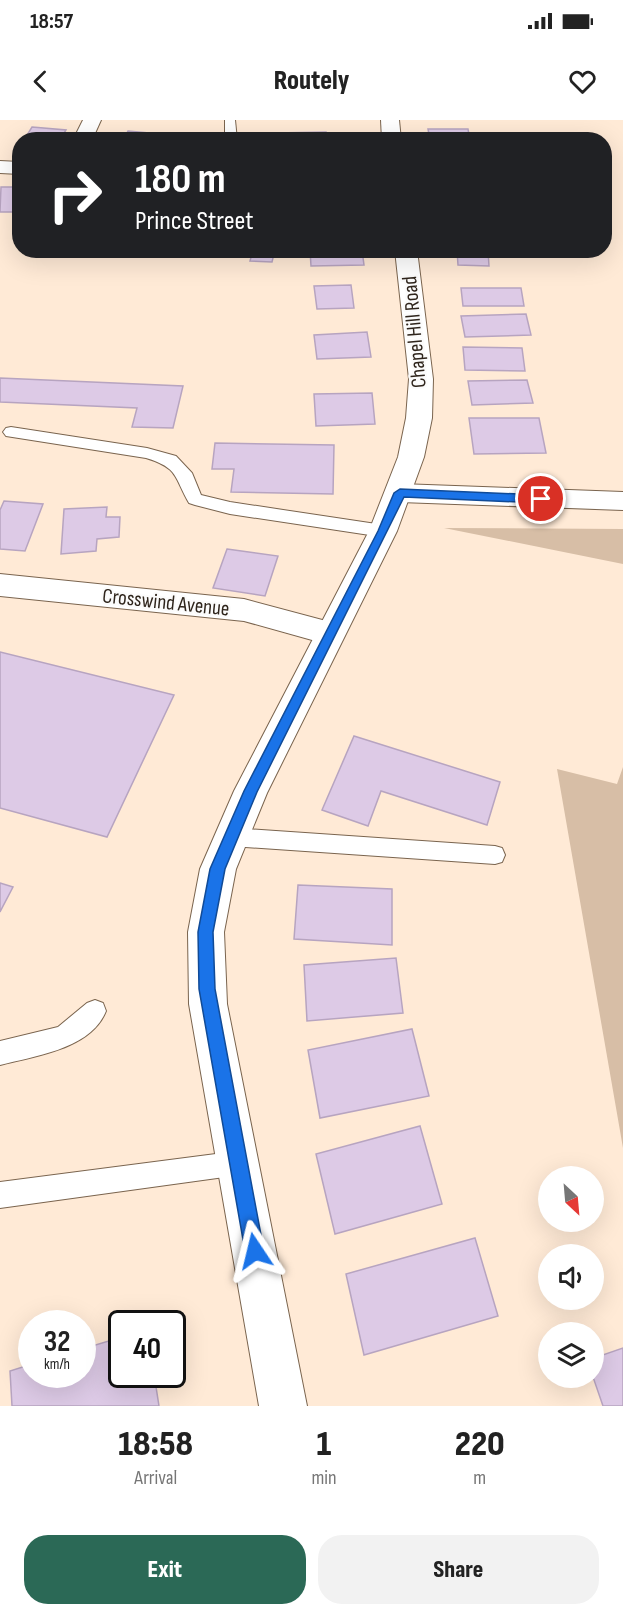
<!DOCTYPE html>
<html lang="en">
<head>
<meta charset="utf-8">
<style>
	:root { --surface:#fff; --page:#f2f2f2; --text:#222; --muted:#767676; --accent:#2b6956 }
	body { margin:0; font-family:"Sofia Sans Condensed",sans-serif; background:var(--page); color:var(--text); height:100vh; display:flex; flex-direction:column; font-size:22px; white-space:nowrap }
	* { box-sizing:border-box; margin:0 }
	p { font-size:20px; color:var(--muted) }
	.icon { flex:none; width:33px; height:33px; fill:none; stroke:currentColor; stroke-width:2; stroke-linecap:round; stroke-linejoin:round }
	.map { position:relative; height:1286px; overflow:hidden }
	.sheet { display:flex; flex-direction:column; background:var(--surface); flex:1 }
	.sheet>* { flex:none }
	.banner { position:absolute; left:12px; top:12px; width:600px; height:126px; border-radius:24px; box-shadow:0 6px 24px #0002; background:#202124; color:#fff; overflow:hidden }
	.needle { width:39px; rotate:154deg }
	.fabs { position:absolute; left:538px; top:1046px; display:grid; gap:12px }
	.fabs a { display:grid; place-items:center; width:66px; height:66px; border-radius:50%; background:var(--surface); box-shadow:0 6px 24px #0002; font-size:30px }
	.speed { position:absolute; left:18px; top:1190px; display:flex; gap:12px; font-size:30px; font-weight:700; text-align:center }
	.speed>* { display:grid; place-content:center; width:78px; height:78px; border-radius:50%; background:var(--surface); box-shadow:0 6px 24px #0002; line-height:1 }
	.speed small { font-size:15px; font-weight:400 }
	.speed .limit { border:3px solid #111; border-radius:9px; background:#fff; color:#111 }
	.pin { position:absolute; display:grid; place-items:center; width:51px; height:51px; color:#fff; margin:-26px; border:3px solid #fff; border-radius:50%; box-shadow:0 2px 6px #0007 }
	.me { position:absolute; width:66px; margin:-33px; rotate:350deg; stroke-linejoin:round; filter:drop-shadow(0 0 4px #0008) }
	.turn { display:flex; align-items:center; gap:21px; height:126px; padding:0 24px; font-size:27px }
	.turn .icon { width:78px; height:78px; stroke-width:2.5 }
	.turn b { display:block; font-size:42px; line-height:51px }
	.eta { display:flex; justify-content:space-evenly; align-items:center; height:102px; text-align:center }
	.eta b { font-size:36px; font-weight:800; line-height:42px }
	.action { display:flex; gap:12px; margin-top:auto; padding:12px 24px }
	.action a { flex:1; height:69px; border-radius:24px; background:var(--accent); color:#fff; font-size:24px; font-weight:800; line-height:69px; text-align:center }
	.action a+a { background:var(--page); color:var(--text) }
	.status { display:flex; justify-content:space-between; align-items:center; height:42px; padding:0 30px; background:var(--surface); direction:ltr }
	.status svg { height:16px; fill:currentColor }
	header { display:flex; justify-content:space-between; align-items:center; height:78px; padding:0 24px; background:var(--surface); font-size:27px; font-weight:800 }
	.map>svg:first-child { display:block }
</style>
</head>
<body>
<div class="status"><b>18:57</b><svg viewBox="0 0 49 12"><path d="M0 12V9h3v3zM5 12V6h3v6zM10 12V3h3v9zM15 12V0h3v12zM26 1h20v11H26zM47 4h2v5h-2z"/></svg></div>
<header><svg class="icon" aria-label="back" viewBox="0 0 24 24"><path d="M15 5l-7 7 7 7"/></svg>Routely<svg class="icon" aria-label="heart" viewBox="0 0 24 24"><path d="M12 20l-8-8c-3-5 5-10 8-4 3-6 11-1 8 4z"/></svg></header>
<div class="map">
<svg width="623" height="1286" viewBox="0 0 623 1286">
	<rect width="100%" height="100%" fill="#ffead6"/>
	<g fill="#d7bea6">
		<path d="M444,408L623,409V444Z"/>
		<path d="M623,647V1028L557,649L617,664Z"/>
	</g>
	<g fill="#ddcae6" stroke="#b7a4c0" stroke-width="1.5">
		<path d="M32,7L66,10L60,20H24Z"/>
		<path d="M428,9H468L470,20H430Z"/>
		<path d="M128,11L159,14L155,20H123Z"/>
		<path d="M326,12V20H275V13Z"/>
		<path d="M178,14L213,15L212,20H176Z"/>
		<path d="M1,67H20V92H0Z"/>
		<path d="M253,130H275L272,142L250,141Z"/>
		<path d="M310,130H362L364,145L311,146Z"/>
		<path d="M457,130H488L489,146L458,145Z"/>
		<path d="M351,165L354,188L317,189L314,166Z"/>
		<path d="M461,168H521L524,186H463Z"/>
		<path d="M526,194L531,215L465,217L461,196Z"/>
		<path d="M367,212L371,237L317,239L314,215Z"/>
		<path d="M463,227L522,228L525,251L465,250Z"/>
		<path d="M0,258L183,266L173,308L132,307L137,288L0,282Z"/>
		<path d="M527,260L533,283L472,285L468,261Z"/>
		<path d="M372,273L375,304L316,306L314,274Z"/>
		<path d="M469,298H539L546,333L474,334Z"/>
		<path d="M215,323L334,325L333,374L231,372L234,349H212Z"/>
		<path d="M4,381L43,384L25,431L0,429V390Z"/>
		<path d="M107,387L106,397H120L119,417L97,419L96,431L61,434L64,389Z"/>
		<path d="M227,429L278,436L265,476L213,468Z"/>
		<path d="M0,532L174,575L107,717L0,688Z"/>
		<path d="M354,616L500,662L487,705L381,671L368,706L322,690Z"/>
		<path d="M0,763L13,767L0,792Z"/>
		<path d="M298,765L392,769V825L294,819Z"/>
		<path d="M396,838L403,893L307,901L304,845Z"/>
		<path d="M412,909L429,976L320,998L308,930Z"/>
		<path d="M420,1006L442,1084L335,1114L316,1034Z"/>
		<path d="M475,1118L498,1196L364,1235L346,1154Z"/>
		<path d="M122,1217V1254H154L159,1286H12L10,1251L32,1244V1254H82V1229Z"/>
		<path d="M623,1228V1286H603L593,1257L594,1238Z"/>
	</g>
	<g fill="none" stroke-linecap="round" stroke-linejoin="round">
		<defs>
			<g id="service">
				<path d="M225,0H235L237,20H225Z"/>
				<path d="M11,307L147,328L176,336L192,353L201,375L230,382L383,405L391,411L383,417L230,394L195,385L189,383C174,357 179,348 146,338L6,316L3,312L6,308Z"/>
				<path d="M231,708L495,726L502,728L505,735L502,742L495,744L231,726L224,723L221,717L224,711Z"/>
				<path d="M95,880L103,883L106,891C91,929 35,936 0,945V921L58,907L87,883Z"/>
				<path d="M239,1031L248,1034L251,1043L248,1052L239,1055L0,1088V1062Z"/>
			</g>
			<g id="minor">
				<path d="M83,0H101L92,20H73Z"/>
				<path d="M0,41L20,42V54L0,53Z"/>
				<path d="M400,364L623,372V390L400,382L390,380L387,373L390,366Z"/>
				<path d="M0,454L244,479L341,505L345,513L341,521L330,525L244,501L0,476Z"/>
			</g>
			<g id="tertiary">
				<path d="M381,0H399L401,20H382Z"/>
				<path d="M395,130H417L433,259L432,298L424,337L397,411L267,673L236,749L224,812L227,884L307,1286H259L189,884L188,812L200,749L234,671L369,411L398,337L406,298L409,259Z"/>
			</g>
		</defs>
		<use href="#service" stroke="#7a644e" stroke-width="2"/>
		<use href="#minor" stroke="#7a644e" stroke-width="2"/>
		<use href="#tertiary" stroke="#7a644e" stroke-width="2"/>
		<use href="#service" fill="#fff" fill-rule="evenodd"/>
		<use href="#minor" fill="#fff" fill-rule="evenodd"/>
		<use href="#tertiary" fill="#fff" fill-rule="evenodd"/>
	</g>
	<path fill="#1a73e8" stroke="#114b97" stroke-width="1.5" d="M400,369L541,375L546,379L541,383L404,377L257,672L225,749L213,812L215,869L264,1131L261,1137L255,1140L248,1137L245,1131L199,869L198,812L210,749L244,671L378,411L394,373Z"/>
	<g text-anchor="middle" stroke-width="4.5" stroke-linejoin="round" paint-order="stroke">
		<g font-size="21" fill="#2e241b" stroke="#fbfbfb">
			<text transform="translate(414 212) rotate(-95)" y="7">Chapel Hill Road</text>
			<text transform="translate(166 482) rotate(6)" y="7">Crosswind Avenue</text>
		</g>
	</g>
</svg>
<div class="fabs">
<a><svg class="needle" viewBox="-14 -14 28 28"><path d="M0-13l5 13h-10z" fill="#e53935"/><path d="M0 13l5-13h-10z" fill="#767676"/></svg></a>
<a><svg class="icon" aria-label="sound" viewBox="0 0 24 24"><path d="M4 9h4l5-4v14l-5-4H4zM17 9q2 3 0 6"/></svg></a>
<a><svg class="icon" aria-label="layers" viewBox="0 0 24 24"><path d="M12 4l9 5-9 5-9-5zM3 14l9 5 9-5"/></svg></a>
</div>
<div class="speed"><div>32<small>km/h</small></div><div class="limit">40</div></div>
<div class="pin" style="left:541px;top:379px;background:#d93025"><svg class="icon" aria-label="arrive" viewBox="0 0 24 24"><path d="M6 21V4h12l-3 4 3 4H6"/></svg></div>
<svg class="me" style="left:255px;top:1131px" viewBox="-20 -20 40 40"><path d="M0-17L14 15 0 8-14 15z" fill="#1a73e8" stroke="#fff" stroke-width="4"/></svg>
<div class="banner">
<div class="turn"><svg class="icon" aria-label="right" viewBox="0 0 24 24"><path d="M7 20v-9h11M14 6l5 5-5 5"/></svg><div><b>180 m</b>Prince Street</div></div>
</div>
</div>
<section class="sheet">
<div class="eta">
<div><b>18:58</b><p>Arrival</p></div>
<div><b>1</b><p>min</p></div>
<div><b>220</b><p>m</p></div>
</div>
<div class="action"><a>Exit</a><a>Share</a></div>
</section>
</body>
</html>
